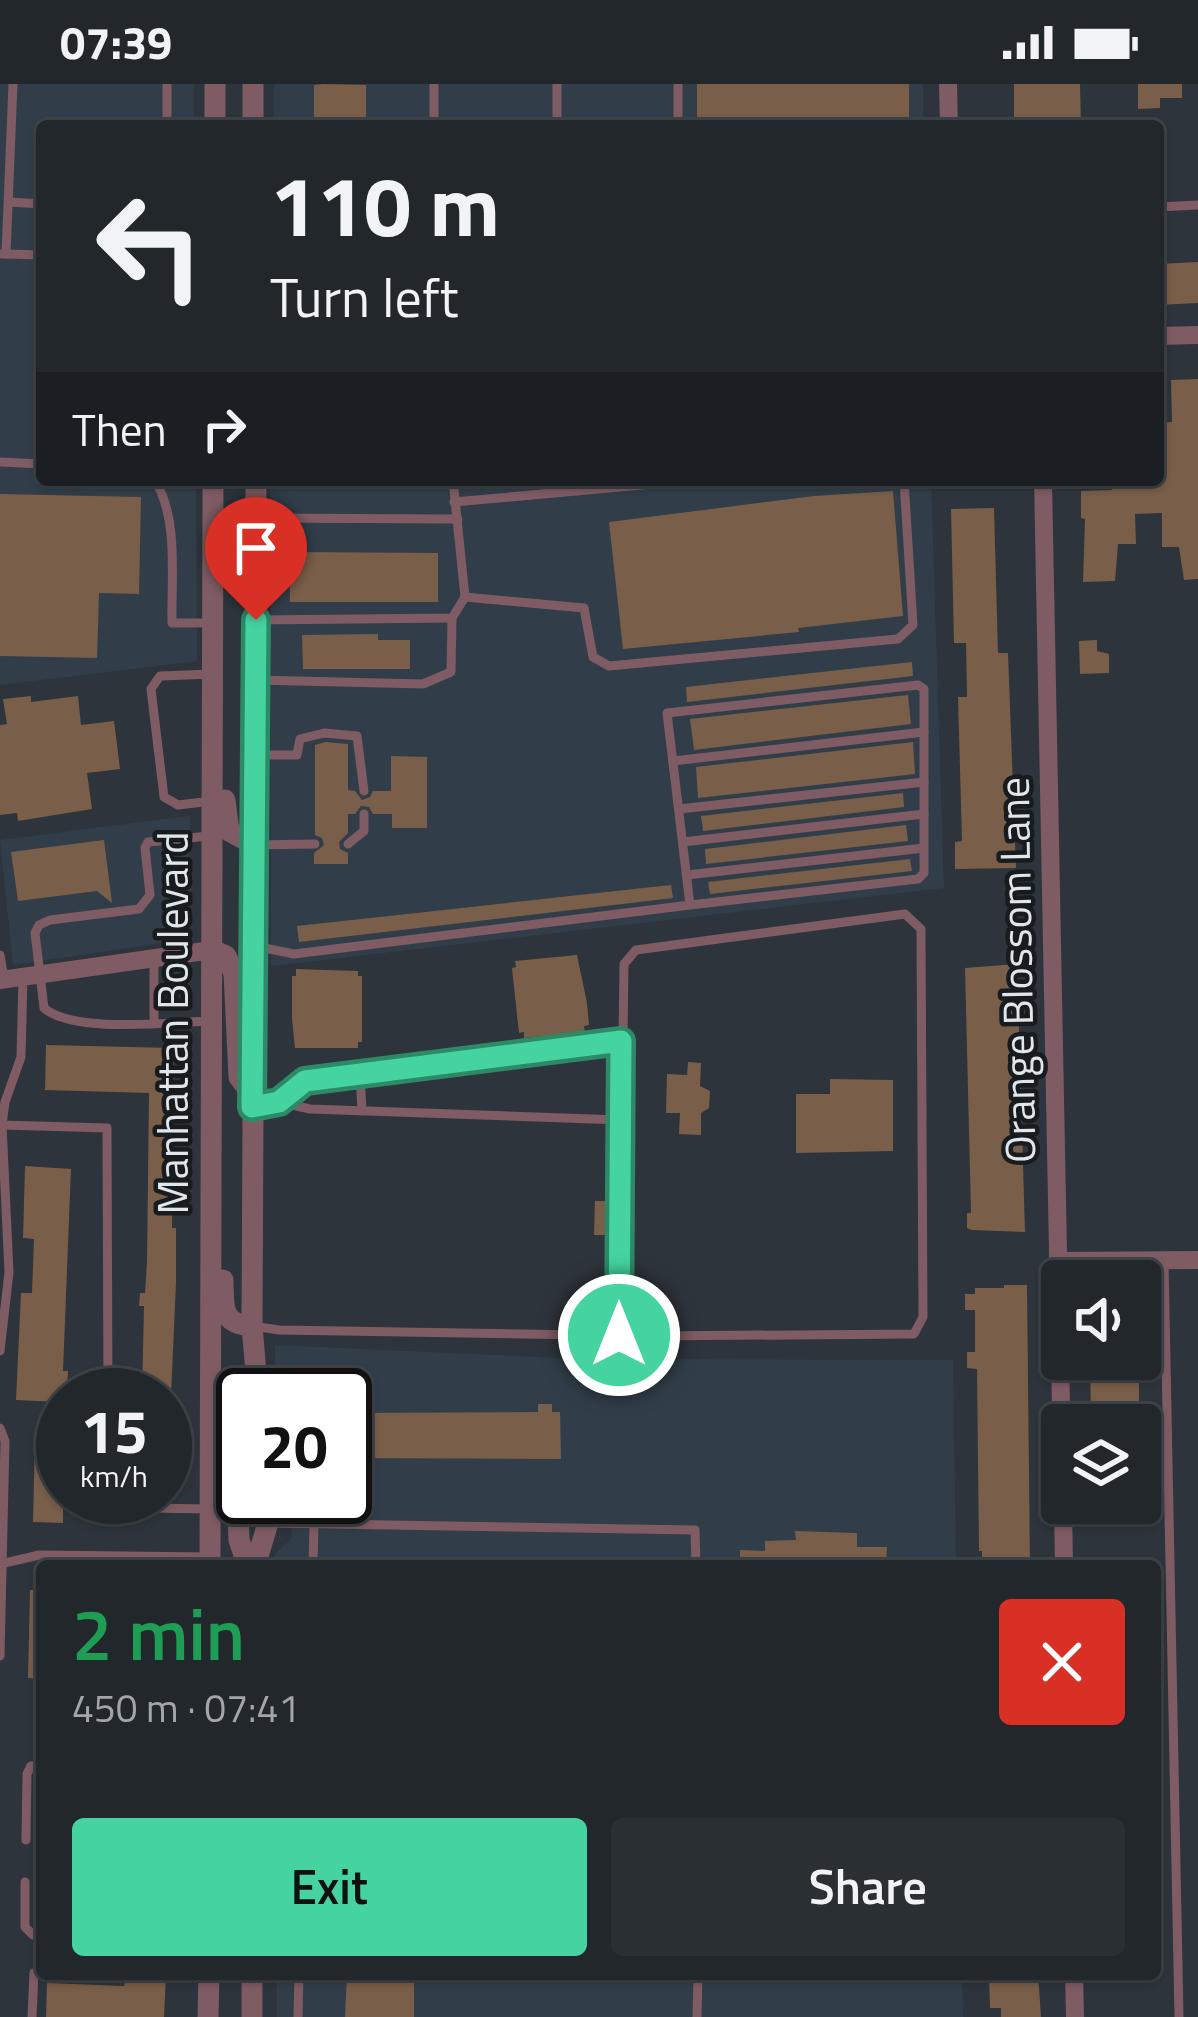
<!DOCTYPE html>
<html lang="en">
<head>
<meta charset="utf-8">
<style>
	:root { --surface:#22272c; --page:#2a2f34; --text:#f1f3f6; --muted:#a2a5a9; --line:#3f4448; --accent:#45d49f }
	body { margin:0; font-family:"Titillium Web",sans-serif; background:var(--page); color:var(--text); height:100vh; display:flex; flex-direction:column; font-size:45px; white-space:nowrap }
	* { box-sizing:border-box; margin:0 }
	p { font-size:39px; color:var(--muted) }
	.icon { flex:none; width:66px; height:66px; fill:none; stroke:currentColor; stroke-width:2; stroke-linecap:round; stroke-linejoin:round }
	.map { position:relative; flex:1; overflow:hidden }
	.side { position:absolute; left:36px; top:1476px; width:1125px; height:420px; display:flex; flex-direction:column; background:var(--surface); border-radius:12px; box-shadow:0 3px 9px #0004,0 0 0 3px var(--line) }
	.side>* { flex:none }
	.hud { position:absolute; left:36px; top:36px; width:1128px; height:366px; border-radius:12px; box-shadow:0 3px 9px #0004,0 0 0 3px var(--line); background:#22272c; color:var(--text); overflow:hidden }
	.buttons { position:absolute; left:1041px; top:1176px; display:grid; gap:24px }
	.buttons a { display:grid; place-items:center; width:120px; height:120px; border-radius:12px; background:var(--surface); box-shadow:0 3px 9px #0004,0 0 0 3px var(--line); font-size:60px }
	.speed { position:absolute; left:36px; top:1284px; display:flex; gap:24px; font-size:60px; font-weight:700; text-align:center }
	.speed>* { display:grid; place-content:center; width:156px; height:156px; border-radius:50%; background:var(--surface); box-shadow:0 3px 9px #0004,0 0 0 3px var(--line); line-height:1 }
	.speed small { font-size:30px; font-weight:400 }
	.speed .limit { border:6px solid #111; border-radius:18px; background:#fff; color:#111 }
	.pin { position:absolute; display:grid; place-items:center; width:102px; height:102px; color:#fff; margin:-123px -51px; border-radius:50% 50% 50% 0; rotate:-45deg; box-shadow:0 0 12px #0007 }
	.pin .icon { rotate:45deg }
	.me { position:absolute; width:132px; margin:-66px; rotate:0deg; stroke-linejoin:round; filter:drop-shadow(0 0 9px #0008) }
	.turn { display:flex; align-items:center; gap:42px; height:252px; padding:0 36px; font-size:54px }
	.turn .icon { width:156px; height:156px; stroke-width:2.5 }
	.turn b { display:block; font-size:84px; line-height:102px }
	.then { display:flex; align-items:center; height:114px; padding:0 36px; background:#0003; gap:24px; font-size:45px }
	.round { display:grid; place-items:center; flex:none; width:126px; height:126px; border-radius:12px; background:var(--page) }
	.head { display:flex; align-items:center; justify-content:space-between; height:204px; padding:0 36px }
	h1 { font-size:72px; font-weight:600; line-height:90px; color:#1e9e55 }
	.button { display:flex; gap:24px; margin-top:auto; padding:24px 36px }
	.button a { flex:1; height:138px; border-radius:12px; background:var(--accent); color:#111; font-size:48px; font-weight:600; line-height:138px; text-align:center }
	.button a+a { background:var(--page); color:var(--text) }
	.status { display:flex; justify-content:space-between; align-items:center; height:84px; padding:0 60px; background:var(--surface); direction:ltr }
	.status svg { height:33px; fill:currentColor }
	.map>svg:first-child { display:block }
</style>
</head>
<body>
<div class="status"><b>07:39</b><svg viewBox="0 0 49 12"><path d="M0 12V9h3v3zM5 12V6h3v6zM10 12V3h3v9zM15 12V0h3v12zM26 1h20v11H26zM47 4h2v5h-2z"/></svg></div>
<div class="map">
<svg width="1198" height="1933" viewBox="0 0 1198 1933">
	<rect width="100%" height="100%" fill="#2d343b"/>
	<g fill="#313e49">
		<path d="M0,0H194V42H42V396H196L197,577L0,601Z"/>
		<rect x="274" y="0" width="649" height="42"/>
		<path d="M270,396H931L944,804L271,882Z"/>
		<path d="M190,732L191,832L182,856L13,881L0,756Z"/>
		<path d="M275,1261L582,1275L953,1276L956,1482H275V1470L292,1454L288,1423L277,1413H345V1311H275Z"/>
		<path d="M277,1890H962L963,1933H277Z"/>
	</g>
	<g fill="#795e49">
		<path d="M323,0L366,1V42H314V1Z"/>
		<rect x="697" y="0" width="212" height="42"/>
		<path d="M1014,0H1080L1081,42H1014Z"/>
		<path d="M1138,0H1182V14H1160V24L1138,25Z"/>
		<path d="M1198,178V219L1158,221V180Z"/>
		<path d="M1198,295V495L1184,496L1179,463H1162V429L1135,430L1136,460H1118L1115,497L1083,498L1085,435L1081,434V407L1112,406V396H1158V339L1172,338L1171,296Z"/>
		<path d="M893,407L903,532L798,544L799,548L623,565L609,438L814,412Z"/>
		<path d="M0,410L141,413L139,510L99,509L97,574L0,572Z"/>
		<path d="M994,424L998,569H1008L1016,784L955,785V758L962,757L958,613H967L966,559H954L951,425Z"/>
		<path d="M289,468L438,469V518H290Z"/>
		<path d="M378,550V556H410V585H303L302,551Z"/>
		<path d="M1097,556V567L1109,570V589L1080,590L1079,557Z"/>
		<path d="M912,578L913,592L687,618L686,603Z"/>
		<path d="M908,611L911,640L694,666L690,635Z"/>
		<path d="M31,612V618L78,612L81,641L114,637L120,685L87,689L92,725L18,737L17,729L0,731V641L7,640L3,615Z"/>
		<path d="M325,658L348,660V706L355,707L362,716L370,713L373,707H391V672L427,673V744H392V730H373L369,723L361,722L355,730H348V749L339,758L340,765L348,769V780H314V769L324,761L322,754L315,751V661Z"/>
		<path d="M913,658L915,690L698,714L696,683Z"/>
		<path d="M903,709L904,723L703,747L701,732Z"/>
		<path d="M906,741L908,757L706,780L705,765Z"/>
		<path d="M104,756L112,819L97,807L18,817L11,768Z"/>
		<path d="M910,775L912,787L710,810L708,798Z"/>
		<path d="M671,801L673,814L299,858L297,842Z"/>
		<path d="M577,871L587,919L589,941L584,942L585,948L524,954V948L519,949L512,884L516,883L515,877Z"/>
		<path d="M1017,880L1025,1148L972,1146L967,1144V1129H971L965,884Z"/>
		<path d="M296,885L358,887V892H362V958H358V964H295L292,935V892H296Z"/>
		<path d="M46,961L174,964L172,1144H176V1198L171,1311H142L144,1222H139L140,1209H145L147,1179L149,1009L45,1006Z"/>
		<path d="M688,978L701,979L700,1002L710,1007L709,1024L701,1029V1051L679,1050L680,1029H666L667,990L687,991Z"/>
		<path d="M830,995L893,996V1067L796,1069V1010H830Z"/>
		<path d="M25,1082L71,1085L63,1287H68L67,1311H63V1318L16,1316L21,1209H32L34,1155L23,1154Z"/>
		<path d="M595,1117H612L611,1151H594Z"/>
		<path d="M1004,1201H1027L1030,1482H982V1467H979L977,1285L967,1284V1268H975V1226H965V1210H975V1204H1004Z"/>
		<path d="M1090,1275H1139V1332L1091,1333Z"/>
		<path d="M538,1320H552V1328H560L561,1375L345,1374V1329L538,1328Z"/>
		<path d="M35,1352L63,1353V1439L33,1438Z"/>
		<path d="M795,1447L857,1449V1463H887L886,1482H740V1466L765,1467V1457L796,1456Z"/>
		<path d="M30,1506H42V1595L28,1594Z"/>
		<path d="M127,1890H166L164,1933H46L47,1899L124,1902Z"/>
		<path d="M347,1890H407V1899L414,1898V1933H345Z"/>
		<path d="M989,1890H1038L1041,1933H1001V1924H990Z"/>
	</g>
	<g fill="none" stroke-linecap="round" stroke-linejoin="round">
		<g stroke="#7f5b63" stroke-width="9">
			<path d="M434,0V42"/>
			<path d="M678,0V42"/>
			<path d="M167,42V0"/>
			<path d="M557,42V0"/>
			<path d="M9,118L42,120"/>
			<path d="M1158,123L1198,121"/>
			<path d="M0,170H6L13,0"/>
			<path d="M6,170L42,171"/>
			<path d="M0,378L42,380"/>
			<path d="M155,396C179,436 171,494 172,539H213"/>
			<path d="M454,418L697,396"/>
			<path d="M256,434L458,435"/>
			<path d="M465,513L584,524L593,573L609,582L898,555L913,541L904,396"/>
			<path d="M256,536L452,534L465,513L453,396"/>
			<path d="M255,596L423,600L451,588L452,534"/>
			<path d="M255,671H297L300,655L324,649L357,652L364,707"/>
			<path d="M673,677L924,648"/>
			<path d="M212,717L178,721L164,713L151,605L160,592L213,590"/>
			<path d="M679,725L924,698"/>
			<path d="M209,752L148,758L145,764L150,811L139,825L50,836L39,841L35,849L44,924C74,950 171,938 212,937"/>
			<path d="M683,758L924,730"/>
			<path d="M348,760L364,747V730"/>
			<path d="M255,761L315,760"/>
			<path d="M687,791L924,764"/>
			<path d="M254,862L294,870L690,821L667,629L918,601L924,605V789L918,795L690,821"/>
			<path d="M0,871L4,895"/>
			<path d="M154,874V938"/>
			<path d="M360,990L362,1027"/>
			<path d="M279,1018L305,997L621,957"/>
			<path d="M255,1023L279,1018L310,1025L620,1036"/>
			<path d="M2,1041L107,1044L108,1311"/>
			<path d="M1164,1177L1179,1933"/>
			<path d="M252,1242L279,1246L646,1252L914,1250L923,1233L921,845L905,830L636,866L624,880L619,1251"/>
			<path d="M0,1267L9,1188L2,1041L5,1018L21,973L23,893"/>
			<path d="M0,1344L5,1357L0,1572"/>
			<path d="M84,1423L210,1425"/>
			<path d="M268,1439L695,1446L696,1482"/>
			<path d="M0,1480L39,1471L210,1473"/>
			<path d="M313,1482L314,1439"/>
			<path d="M26,1756L27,1690L31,1682L42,1681"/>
			<path d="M25,1798V1843L33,1851H42"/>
			<path d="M81,1890H118"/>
			<path d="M32,1933L34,1889H42"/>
			<path d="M298,1933L299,1890"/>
			<path d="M697,1933L698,1890"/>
		</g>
		<g stroke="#7f5b63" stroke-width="18">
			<path d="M948,0L949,42"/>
			<path d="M1158,252L1198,251"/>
			<path d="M1043,396L1062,1374"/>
			<path d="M0,896L212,866"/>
			<path d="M1057,1177L1198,1176"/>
			<path d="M1063,1419L1064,1482"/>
			<path d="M1074,1890L1075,1933"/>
		</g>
		<g stroke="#7f5b63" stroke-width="21">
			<path d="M215,42V0"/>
			<path d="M253,42V0"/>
			<path d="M256,396L252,1242L258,1311"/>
			<path d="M225,716L229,747L255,761"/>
			<path d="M212,866L226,872L234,889L239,993L249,1006"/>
			<path d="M223,1196C224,1223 220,1240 252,1242"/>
			<path d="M211,1355L224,1347L235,1356L239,1456L248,1482"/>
			<path d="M210,1482L213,396"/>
			<path d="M255,1482L268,1439L266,1413"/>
			<path d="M252,1890V1933"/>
			<path d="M208,1933L209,1890"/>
		</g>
	</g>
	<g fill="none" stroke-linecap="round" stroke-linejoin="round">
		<defs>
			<path id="route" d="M256,536L252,1023L279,1018L305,997L621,957L619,1251"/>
		</defs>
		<use href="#route" stroke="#2d8a67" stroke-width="30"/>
		<use href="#route" stroke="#45d49f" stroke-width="21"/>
	</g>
	<g text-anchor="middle" stroke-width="9" stroke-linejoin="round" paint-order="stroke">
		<g font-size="42" fill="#e1e6ea" stroke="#181c1f">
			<text transform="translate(1017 886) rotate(-91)" y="15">Orange Blossom Lane</text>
			<text transform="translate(173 939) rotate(-90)" y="15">Manhattan Boulevard</text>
		</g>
	</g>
</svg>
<div class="buttons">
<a><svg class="icon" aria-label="sound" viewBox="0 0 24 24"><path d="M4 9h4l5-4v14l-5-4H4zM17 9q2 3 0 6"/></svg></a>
<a><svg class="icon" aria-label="layers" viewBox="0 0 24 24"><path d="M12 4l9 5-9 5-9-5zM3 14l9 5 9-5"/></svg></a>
</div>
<div class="speed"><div>15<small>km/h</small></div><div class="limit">20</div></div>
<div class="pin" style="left:256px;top:536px;background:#d93025"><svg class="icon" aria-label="arrive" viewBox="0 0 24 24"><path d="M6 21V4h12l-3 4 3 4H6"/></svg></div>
<svg class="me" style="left:619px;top:1251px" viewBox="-20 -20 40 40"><circle r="17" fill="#45d49f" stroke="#fff" stroke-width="3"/><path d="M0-11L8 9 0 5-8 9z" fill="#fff"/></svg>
<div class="hud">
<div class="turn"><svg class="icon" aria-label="left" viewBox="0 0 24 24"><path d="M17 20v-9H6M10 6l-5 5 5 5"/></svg><div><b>110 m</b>Turn left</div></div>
<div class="then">Then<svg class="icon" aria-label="right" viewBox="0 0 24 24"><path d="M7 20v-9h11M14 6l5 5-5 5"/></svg></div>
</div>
<section class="side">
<div class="head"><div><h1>2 min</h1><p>450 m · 07:41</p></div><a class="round" style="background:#d93025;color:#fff"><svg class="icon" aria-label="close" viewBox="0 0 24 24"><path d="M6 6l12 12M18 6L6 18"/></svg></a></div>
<div class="button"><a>Exit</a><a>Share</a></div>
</section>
</div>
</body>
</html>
